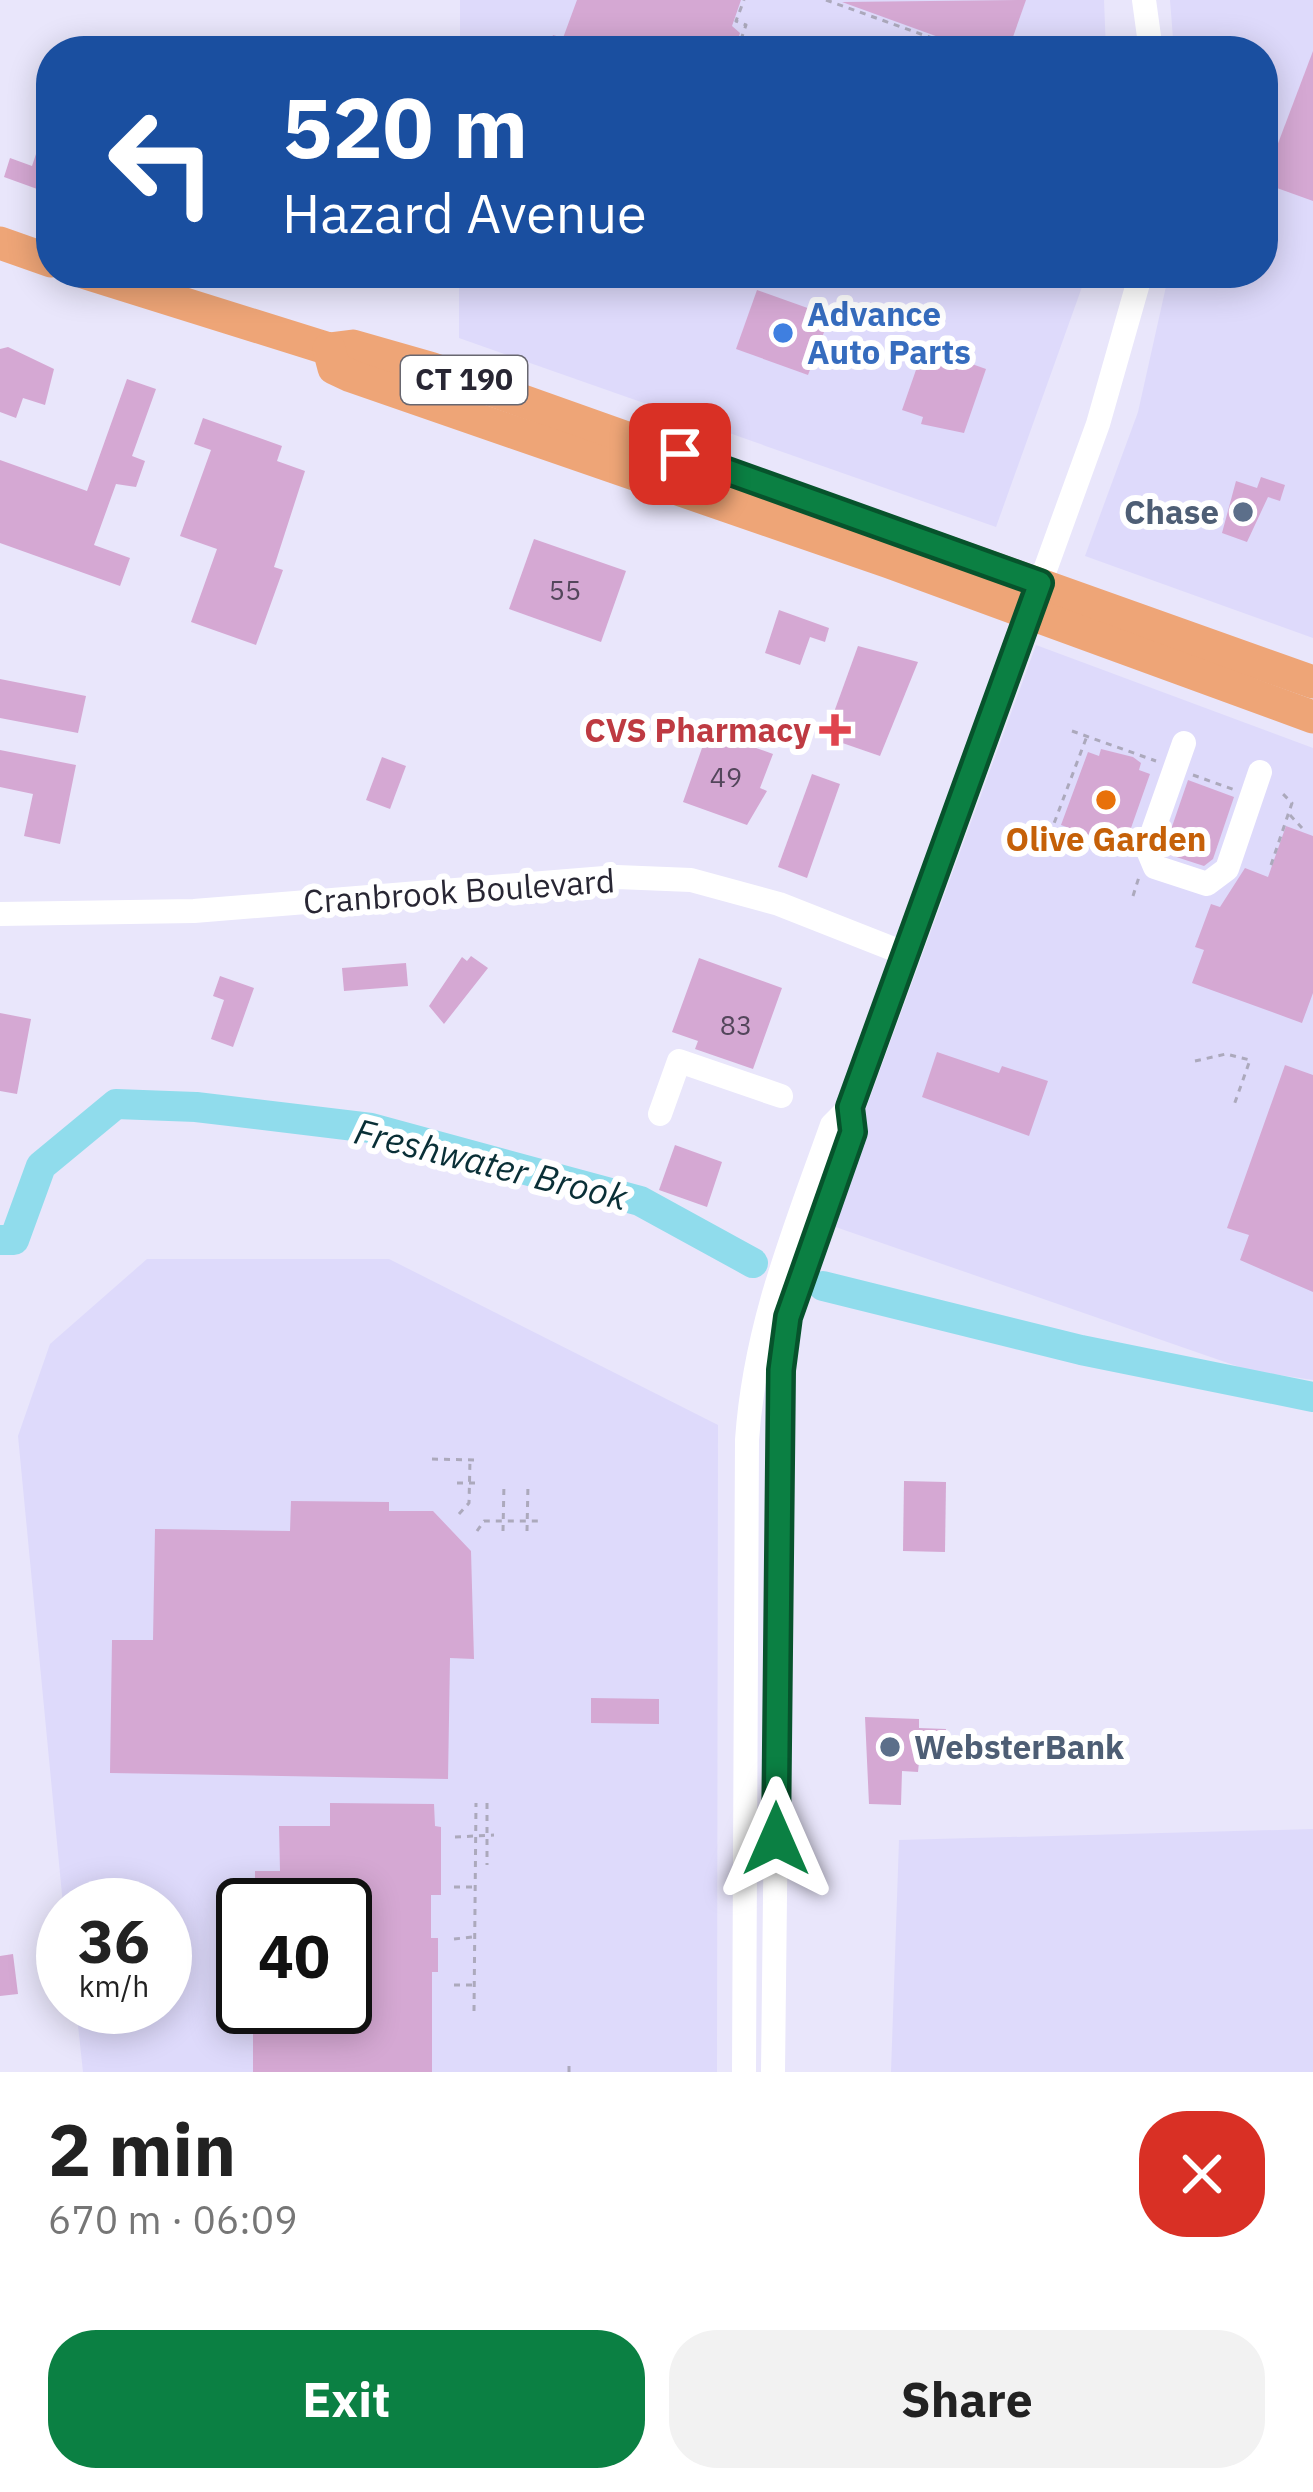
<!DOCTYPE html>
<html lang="en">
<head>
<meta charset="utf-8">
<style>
	:root { --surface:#fff; --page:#f2f2f2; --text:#222; --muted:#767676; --accent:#0b8043 }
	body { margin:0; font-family:"IBM Plex Sans",sans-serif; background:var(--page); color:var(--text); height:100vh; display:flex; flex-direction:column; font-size:45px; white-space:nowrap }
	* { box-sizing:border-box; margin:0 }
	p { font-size:39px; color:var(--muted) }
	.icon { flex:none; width:66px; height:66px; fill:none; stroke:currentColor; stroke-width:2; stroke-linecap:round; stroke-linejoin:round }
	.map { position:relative; height:2072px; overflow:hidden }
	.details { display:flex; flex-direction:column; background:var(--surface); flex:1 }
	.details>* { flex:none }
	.guide { position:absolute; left:36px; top:36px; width:1242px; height:252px; border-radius:48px; box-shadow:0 6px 30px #0003; background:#1a4fa0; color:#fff; overflow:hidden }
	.speed { position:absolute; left:36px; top:1878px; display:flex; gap:24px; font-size:60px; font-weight:700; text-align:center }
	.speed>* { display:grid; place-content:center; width:156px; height:156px; border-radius:50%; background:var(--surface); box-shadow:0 6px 30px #0003; line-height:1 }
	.speed small { font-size:30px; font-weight:400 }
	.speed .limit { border:6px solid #111; border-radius:18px; background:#fff; color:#111 }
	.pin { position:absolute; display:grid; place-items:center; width:102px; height:102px; color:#fff; margin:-51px; border-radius:24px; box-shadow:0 6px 18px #0006 }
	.me { position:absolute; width:132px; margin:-66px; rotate:0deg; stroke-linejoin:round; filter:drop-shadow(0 0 9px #0008) }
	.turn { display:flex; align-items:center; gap:42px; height:252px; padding:0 48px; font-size:54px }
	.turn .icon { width:156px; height:156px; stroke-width:2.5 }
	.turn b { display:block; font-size:84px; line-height:102px }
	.round { display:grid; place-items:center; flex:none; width:126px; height:126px; border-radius:48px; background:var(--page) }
	.headline { display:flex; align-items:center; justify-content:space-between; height:204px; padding:0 48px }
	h1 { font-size:72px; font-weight:700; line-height:90px }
	.cta { display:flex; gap:24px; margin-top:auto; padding:24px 48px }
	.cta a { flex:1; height:138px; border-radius:48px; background:var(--accent); color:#fff; font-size:48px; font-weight:700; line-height:138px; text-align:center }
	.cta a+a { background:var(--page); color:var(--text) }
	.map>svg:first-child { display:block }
</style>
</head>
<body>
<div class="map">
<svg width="1313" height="2072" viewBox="0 0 1313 2072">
	<rect width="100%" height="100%" fill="#e9e6fb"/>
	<g fill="#dedafb" fill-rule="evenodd">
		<path d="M460,0H1104L1106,51H460Z"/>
		<path d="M1170,0H1313V638L1085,556L1138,412L1169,273H1263V51H1174Z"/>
		<path d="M459,273H1087L996,527L459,338Z"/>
		<path d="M1036,645L1313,748V1380L1248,1370L824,1223Z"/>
		<path d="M147,1259H389L718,1425L717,2072H83L76,2007H165V1905H63L18,1436L50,1344ZM243,1905H345V2007H243Z"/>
		<path d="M1313,1829V2072H891L899,1840Z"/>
	</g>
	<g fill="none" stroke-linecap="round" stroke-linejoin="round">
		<g stroke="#90dcec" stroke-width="30">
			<path d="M0,1240H14L41,1166L116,1104L196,1107L371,1128L640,1201L753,1263"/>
			<path d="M823,1286L1081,1350L1313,1397"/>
		</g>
	</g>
	<g fill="#d5a8d3">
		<path d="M577,0H741L732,26L740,33L734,51H547L553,35L563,38Z"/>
		<path d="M1026,0L1008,51H977L842,2Z"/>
		<path d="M1313,51V201L1263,183Z"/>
		<path d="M40,142L51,146V194L4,177L10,158L32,166Z"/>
		<path d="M757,290L830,316L808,375L736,349Z"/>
		<path d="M8,347L54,369L45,405L23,398L16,418L0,412V349Z"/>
		<path d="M924,347L986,369L964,433L921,424L923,417L902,410Z"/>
		<path d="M127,379L156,389L132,456L145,461L136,487L116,484L94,545L130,558L120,586L0,543V460L87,491Z"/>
		<path d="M203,418L282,446L277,461L305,471L274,567L283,570L256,645L191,622L217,549L180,536L211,450L194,444Z"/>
		<path d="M1261,477L1285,485L1280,501L1268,497L1247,542L1222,533L1236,481L1257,488Z"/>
		<path d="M534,539L626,571L601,642L509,609Z"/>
		<path d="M779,610L829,628L825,642L810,637L800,665L765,653Z"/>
		<path d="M858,646L918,662L880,756L825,737Z"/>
		<path d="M0,679L86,696L78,733L0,718Z"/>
		<path d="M708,731L773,754L760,788L767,791L747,825L683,802Z"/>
		<path d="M1101,749L1133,757L1141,763L1139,770L1150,774L1124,848L1061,825L1088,752L1099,756Z"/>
		<path d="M0,750L76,765L60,844L24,836L33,794L0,787Z"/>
		<path d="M382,757L406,766L390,809L366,800Z"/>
		<path d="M812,774L840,784L807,878L778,867Z"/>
		<path d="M1188,780L1234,797L1213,859L1204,866L1167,854L1165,847Z"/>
		<path d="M1286,826L1313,836V993L1302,1023L1192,983L1204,950L1195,947L1211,904L1220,907L1245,868L1268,877Z"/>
		<path d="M471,956L488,968L444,1024L429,1006L462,957L467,961Z"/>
		<path d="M699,958L782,988L753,1069L695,1049L698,1041L672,1032Z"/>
		<path d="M406,963L408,986L344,991L342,968Z"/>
		<path d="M220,976L254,988L233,1047L211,1039L224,1000L213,996Z"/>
		<path d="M0,1013L31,1019L17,1094L0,1091Z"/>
		<path d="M937,1052L999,1073L1002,1066L1048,1081L1029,1136L922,1097Z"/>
		<path d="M1285,1065L1313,1075V1292L1240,1260L1249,1235L1227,1228Z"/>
		<path d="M675,1145L722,1162L707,1207L659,1190Z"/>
		<path d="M904,1481L946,1482L945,1552L903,1551Z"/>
		<path d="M291,1501L389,1502V1511H433L471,1551L474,1659L450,1658L448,1779L110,1773L112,1640H153L155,1529L290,1531Z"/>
		<path d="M591,1698L659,1699V1724L591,1723Z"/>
		<path d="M865,1717L919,1719V1728L946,1729L944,1763L919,1762L918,1772L902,1771L901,1805L869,1804Z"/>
		<path d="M330,1803L434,1804L435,1826L441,1827V1895H431V1938H438V1972H432V2072H253V2007H345V1905H255V1871H280L279,1826H330Z"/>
		<path d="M13,1954L18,1994L0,1996V1956Z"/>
	</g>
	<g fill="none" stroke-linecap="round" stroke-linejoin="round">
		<g stroke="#aca9bc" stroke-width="3" stroke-dasharray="6 6" stroke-linecap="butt">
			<path d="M826,0L968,51"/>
			<path d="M737,51L746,25L736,21L744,0"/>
			<path d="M1072,731L1156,761"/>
			<path d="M1193,775L1235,790"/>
			<path d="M1290,815L1302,828"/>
			<path d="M1050,834L1087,736"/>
			<path d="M1271,865L1292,803L1283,794"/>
			<path d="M1133,896L1139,877"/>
			<path d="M1195,1061L1226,1054L1250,1060L1233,1108"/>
			<path d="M432,1459L478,1460"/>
			<path d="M457,1483H478"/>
			<path d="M459,1514L469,1503L470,1460"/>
			<path d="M477,1531L484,1521H538"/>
			<path d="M503,1531L504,1483"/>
			<path d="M527,1531L528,1484"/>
			<path d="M487,1803V1865"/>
			<path d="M455,1837L494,1835"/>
			<path d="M454,1887H473"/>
			<path d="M454,1939L473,1937"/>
			<path d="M454,1985H472"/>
			<path d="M474,2011L476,1803"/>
			<path d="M569,2072V2060"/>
		</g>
		<g stroke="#fff" stroke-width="24">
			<path d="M1144,0L1151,51"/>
			<path d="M1184,743L1147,848L1155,867L1207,884L1227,869L1260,772"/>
			<path d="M0,914L194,911L617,877L691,880L779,904L906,954"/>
			<path d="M660,1114L679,1061L781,1096"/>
			<path d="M744,2072L747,1440C755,1325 794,1232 832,1125L850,1107L1098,424L1141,273"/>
			<path d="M773,2072L781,1370L789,1317L853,1132L850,1107"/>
		</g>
		<g stroke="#eea577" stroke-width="33">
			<path d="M0,243L51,261"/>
			<path d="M86,273L329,349L353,346L430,368L1313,682"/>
			<path d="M329,349L334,368L351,376L889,562L1313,717"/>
		</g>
	</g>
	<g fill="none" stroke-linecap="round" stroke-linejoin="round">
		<defs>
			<path id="route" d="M680,454L1040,583L850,1107L853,1132L788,1317L781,1370L776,1839"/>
		</defs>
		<use href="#route" stroke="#07532c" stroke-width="30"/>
		<use href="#route" stroke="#0b8043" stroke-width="21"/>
	</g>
	<circle fill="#3f7fe0" stroke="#fff" stroke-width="4.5" cx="783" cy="333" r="12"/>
	<g fill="#5c6f8a" stroke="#fff" stroke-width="4.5">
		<circle cx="1243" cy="512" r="12"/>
		<circle cx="890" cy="1747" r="12"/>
	</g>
	<path fill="#e0444e" stroke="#fff" stroke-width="4.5" d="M829 712h12v12h12v12h-12v12h-12v-12h-12v-12h12z"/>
	<circle fill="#e8710a" stroke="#fff" stroke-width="4.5" cx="1106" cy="800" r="12"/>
	<g text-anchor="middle" stroke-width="12" stroke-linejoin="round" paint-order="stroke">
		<g font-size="27" fill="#53465b">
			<text x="565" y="600">55</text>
			<text x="726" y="787">49</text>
			<text x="736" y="1035">83</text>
		</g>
		<rect fill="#fff" stroke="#686770" stroke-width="3" x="401" y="356" width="126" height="48" rx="9"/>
		<g font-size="30" font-weight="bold" fill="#282633">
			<text x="464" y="390">CT 190</text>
		</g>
		<g font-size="33" font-weight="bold" fill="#366cbe" stroke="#fff" text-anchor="start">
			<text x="807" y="326">Advance<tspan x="807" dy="38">Auto Parts</tspan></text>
		</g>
		<g font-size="33" font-weight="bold" fill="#4e5e75" stroke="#fff" text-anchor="end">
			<text x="1219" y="524">Chase</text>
			<text x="914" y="1759" text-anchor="start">WebsterBank</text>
		</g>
		<g font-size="33" font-weight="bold" fill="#be3a42" stroke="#fff" text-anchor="end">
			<text x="811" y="742">CVS Pharmacy</text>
		</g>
		<g font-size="33" font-weight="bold" fill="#c56008" stroke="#fff">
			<text x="1106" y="851">Olive Garden</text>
		</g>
		<g font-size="33" fill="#282633" stroke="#fff">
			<text transform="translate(459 891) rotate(-4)" y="12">Cranbrook Boulevard</text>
		</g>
		<g font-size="36" font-style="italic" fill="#092f36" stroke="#fff">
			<text transform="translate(491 1164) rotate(14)" y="13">Freshwater Brook</text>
		</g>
	</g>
</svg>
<div class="speed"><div>36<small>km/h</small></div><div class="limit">40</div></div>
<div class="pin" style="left:680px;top:454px;background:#d93025"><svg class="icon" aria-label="arrive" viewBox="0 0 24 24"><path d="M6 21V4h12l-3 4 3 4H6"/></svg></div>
<svg class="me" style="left:776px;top:1839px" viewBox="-20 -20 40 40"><path d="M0-17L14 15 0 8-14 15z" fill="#0b8043" stroke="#fff" stroke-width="4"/></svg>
<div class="guide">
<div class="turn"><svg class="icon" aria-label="left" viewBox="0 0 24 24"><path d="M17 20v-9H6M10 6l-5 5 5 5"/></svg><div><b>520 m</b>Hazard Avenue</div></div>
</div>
</div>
<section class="details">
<div class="headline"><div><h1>2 min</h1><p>670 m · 06:09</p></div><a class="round" style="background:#d93025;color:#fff"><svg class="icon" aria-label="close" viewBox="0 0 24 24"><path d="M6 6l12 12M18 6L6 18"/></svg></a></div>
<div class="cta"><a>Exit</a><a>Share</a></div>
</section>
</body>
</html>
